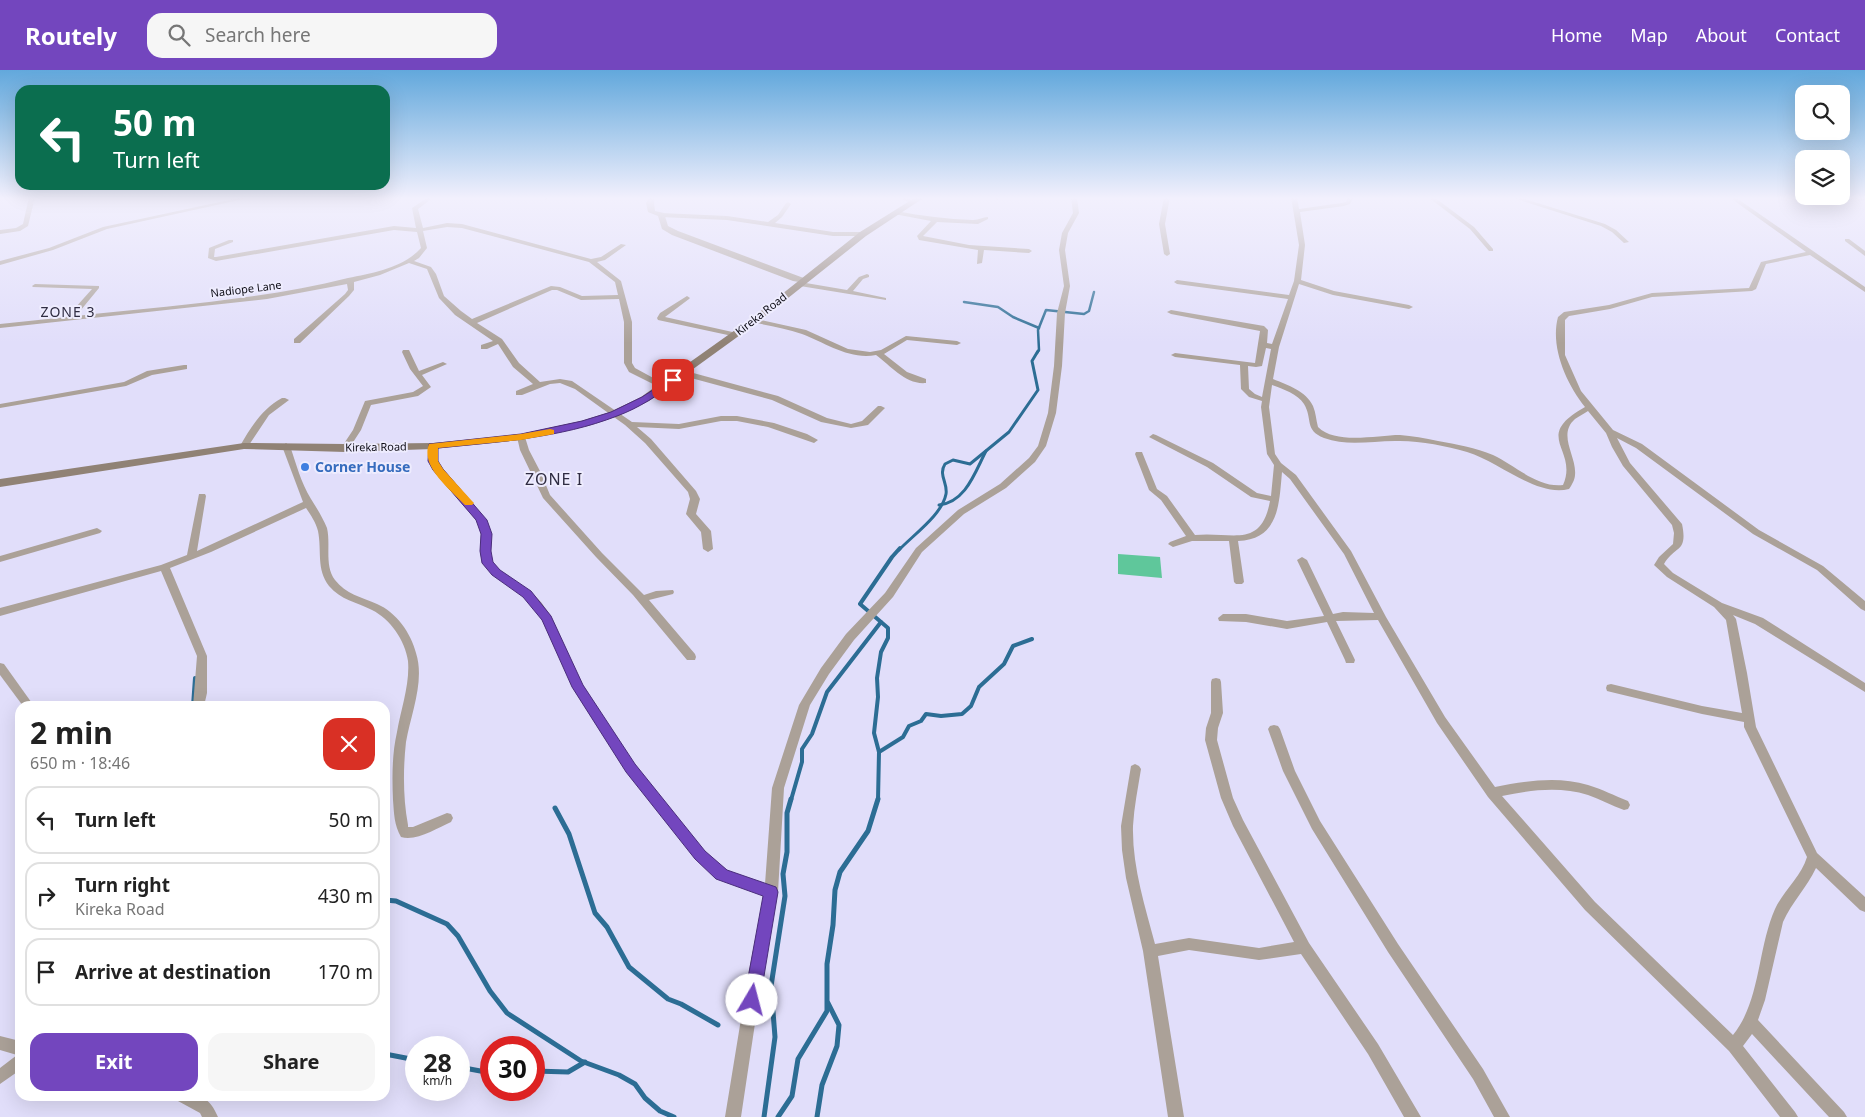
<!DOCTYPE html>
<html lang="en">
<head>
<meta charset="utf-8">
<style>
	:root { --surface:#fff; --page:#f6f6f6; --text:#222; --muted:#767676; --line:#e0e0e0; --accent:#7346be }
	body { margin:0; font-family:"Noto Sans",sans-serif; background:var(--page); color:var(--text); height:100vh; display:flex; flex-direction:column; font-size:19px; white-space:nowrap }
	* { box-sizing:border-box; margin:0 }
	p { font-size:16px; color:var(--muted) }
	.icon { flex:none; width:28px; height:28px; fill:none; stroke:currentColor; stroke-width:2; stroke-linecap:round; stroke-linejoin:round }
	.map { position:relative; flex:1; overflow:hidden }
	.panel { position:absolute; left:15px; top:631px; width:375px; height:400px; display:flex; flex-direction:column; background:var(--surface); border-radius:15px; box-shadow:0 5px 20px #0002 }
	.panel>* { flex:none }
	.top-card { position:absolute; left:15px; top:15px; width:375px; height:105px; border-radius:15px; box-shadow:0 5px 20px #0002; background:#0b6e4f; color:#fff; overflow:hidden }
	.tools { position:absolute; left:1795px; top:15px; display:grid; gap:10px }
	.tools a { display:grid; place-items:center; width:55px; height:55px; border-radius:10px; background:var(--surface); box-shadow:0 5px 20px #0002; font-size:25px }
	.speed { position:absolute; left:405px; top:966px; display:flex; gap:10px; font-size:25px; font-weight:700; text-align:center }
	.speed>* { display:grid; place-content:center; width:65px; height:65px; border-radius:50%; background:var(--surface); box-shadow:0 5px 20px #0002; line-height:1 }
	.speed small { font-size:12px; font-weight:400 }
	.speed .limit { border:8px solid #d22; background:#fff; color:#111 }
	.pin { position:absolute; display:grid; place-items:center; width:42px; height:42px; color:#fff; margin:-21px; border-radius:10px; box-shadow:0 2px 8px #0006 }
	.me { position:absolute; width:55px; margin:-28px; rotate:8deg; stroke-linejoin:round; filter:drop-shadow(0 0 4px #0008) }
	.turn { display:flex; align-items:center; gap:18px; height:105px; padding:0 15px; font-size:22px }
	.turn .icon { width:65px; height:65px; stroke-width:2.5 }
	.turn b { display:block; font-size:35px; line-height:42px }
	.round { display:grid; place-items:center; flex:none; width:52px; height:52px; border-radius:15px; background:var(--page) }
	.head { display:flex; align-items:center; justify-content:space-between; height:85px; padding:0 15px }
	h1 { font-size:30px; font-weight:700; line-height:38px }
	.action { display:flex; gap:10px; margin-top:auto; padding:10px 15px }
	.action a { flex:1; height:58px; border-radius:15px; background:var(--accent); color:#fff; font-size:20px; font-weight:700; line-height:58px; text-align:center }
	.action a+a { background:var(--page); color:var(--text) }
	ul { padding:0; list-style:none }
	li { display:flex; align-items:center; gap:15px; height:68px; margin:0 10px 8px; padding:0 5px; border:2px solid var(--line); border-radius:15px }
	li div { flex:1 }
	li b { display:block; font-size:19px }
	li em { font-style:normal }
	header { display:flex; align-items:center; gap:30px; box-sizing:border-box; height:70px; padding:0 25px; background:var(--accent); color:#fff }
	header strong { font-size:24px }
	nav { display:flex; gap:28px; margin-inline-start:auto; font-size:18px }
	.search { width:350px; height:45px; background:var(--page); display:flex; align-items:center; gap:12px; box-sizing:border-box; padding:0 18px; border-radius:15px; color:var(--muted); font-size:19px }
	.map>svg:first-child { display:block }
</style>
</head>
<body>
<header>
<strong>Routely</strong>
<div class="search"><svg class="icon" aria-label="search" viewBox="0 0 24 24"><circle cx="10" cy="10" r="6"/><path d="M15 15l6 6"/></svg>Search here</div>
<nav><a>Home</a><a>Map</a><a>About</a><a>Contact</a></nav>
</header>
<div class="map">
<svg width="1865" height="1047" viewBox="0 0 1865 1047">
	<rect width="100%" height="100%" fill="#e1defa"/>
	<path fill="#5fc79b" d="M1118,484L1160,487L1162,508L1118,504Z"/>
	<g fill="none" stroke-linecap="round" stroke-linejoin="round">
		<g stroke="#2c6d94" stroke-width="2.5">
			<path d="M964,232L998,237L1013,247L1039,258"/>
			<path d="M1037,283L1039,280L1038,260L1046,240L1084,244L1089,241L1094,222"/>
		</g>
		<g stroke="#2c6d94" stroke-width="3">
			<path d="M939,435C966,432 975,402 986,381"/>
			<path d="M899,480C913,465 942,445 946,424C948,413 938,405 945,394L953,390L970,394L1009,362L1038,320L1032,291L1038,281"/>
		</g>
		<g stroke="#2c6d94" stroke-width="4">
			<path d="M193,636L195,608"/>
			<path d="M879,682L903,667L909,656L921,651L926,644L941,646L962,644L971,636L979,617L1004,594L1013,576L1032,569"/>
			<path d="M791,730L802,692V679L812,664L827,622L881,552"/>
			<path d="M878,730L879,682L874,663L878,627L877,608L881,582L888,568V558L860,534L892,487L900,478"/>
		</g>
		<g stroke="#2c6d94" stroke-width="5">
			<path d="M555,738L569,764L595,843L607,857L629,897L668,929L681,934L718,955"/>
			<path d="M385,830L396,831L447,854L458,866L490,921L507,943L581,991L619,1005L635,1014L645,1028L660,1041L674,1047"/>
			<path d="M385,984L416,990"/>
			<path d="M459,997L491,1003"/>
			<path d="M534,1001L568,1002L585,992"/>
			<path d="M764,1047L775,967L771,916L785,826L783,804L787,782V743L791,729"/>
			<path d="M778,1047L792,1026L798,989L827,941V894L833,855L835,820L840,802L868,761L878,729"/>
			<path d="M817,1047L822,1015L837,976L839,955L828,933"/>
		</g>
		<g fill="#aba198" fill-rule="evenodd">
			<path d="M29,127H35L28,156L20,161L0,164V160L16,158L23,154Z"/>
			<path d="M243,127H253L107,159L53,180L0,195V191L49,178L103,157Z"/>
			<path d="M428,127H434L418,139L423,158L447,153L462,154L591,189L601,187L621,174L626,175L605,190L597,192L621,211L632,252V293L635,298L668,316L667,318H661L629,302L624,293V252L619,229L581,230L557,220H552L477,253L502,269L519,293L540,312L560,309L572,311L632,352L679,354L721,346H737L774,353L807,364L818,370L814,373L768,357L737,351H721L679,359L637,357L651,369L696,421L700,429L696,444L711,461L713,479L708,482L703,479L701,462L686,444L690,429L688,422L645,373L625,355L575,319L560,313L550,314L522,325H516V321L533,314L513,297L498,274L487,279H481V275L493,271L455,245L439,228L427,199L409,193L380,205L354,212V220L349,226L300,273H294V269L345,224L348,220L347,214L267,229L0,258V254L67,247L92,219L33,217L32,216L35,214L99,216V218L76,246C167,236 260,230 348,208C373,203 403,198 421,178L417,162L394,160L216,191L208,188L209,178L229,170H233V172L215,179L214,187H216L394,156L416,158L412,138ZM447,157L462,158L589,192L615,212L618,225L582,226L560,217L551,216L472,249L461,241L444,226L436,204L431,197L414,191L419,188L427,178L423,161Z"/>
			<path d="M544,127H553L546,130L543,128Z"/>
			<path d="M896,127H904L916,132L911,133Z"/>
			<path d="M991,127H999L1000,128L997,130Z"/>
			<path d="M1071,127H1077L1079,143L1068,163L1065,180L1070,216L1065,243L1062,296L1056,343L1046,376L1035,392L1006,418L964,444L922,482L893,527L854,570L829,604L810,635L784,718L778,822L763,900L741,1047H725L749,900L764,825L717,808L696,789L626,701L574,620L542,550L533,536L523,526L493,504L482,493L480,481L481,464L477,451L434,401L429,391V376L433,373L436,374L437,391L442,400L486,450L491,464L490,481L492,492L499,500L531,522L541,532L551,546L583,616L634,695L704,781L727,800L765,814L772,718L799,635L821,598L846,564L885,523L916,478L958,440L1000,414L1029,388L1038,376L1048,343L1054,296L1057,243L1064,216L1059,180L1062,163L1073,143Z"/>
			<path d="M1164,127H1170L1165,154L1170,184L1167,186L1164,184L1159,154Z"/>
			<path d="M1291,127H1297L1299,139L1341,133L1346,132L1348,127H1354L1350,134L1344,136L1300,142L1305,175L1301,210L1334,221L1409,235L1413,237L1409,239L1333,225L1299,214L1279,277L1273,309C1288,315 1306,321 1313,336C1316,343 1316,350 1318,357C1336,375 1377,365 1400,365C1412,366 1425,368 1438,371C1456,374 1476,378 1493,385C1515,395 1537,418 1563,415C1579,379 1531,367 1585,337C1566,313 1550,277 1558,247L1564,242L1609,235L1652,223L1749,218L1761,192L1806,182L1729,127H1735L1865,217V222L1810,185L1766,194L1756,219L1752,221L1652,227L1610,239L1569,246L1565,250V285L1581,321L1613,360L1642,374L1759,460L1823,496L1865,531V541L1861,539L1817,500L1753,464L1636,378L1617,368L1630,393L1682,454C1688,483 1675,475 1664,494L1673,503L1722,533L1763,548L1865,613V622L1755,554L1733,545L1736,549L1747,603L1756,657L1817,783L1865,827V842L1860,840L1816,798C1807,817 1792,832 1783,852L1765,930L1758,950L1844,1042L1847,1047H1829L1752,964L1743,976L1795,1042L1798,1047H1780L1729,981L1585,840L1488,727L1437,653L1378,550L1336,551L1355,590L1354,593H1346L1345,590L1327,552L1287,559L1246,552L1219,551L1218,548L1223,544H1246L1287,551L1324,546L1297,490L1302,487L1307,490L1333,544L1343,542L1374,543L1344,484L1290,409L1282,402C1279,435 1279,469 1238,471L1244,512L1242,514H1236L1234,512L1229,471H1192L1173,477L1168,474L1170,472L1186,466L1161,430L1149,420L1135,384L1136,382H1142L1157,419L1167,426L1195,465C1231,461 1261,480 1270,431L1251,427L1207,397L1149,367L1153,364L1156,365L1213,393L1257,423L1271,426L1274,395L1267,384L1261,337L1262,331L1249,327L1241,319L1240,295L1175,287L1171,285L1175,283L1255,293L1260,261L1171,244L1167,242L1171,240L1264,256L1268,260L1267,273L1272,274L1288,229L1177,214L1174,212L1177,210L1289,225L1294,211L1299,175ZM1266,278L1271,279L1262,327L1255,324L1249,319L1248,296L1256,297L1262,296ZM1272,315C1283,319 1298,324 1304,334C1313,349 1304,360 1324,368C1349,377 1375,370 1400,371C1422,371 1446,376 1467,382C1500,392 1536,427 1569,419C1572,415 1575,409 1575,405C1577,386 1557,365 1575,349C1579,346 1584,344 1588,341L1606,363L1612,377L1623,396L1672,455L1674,463L1673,474L1659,487L1654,495L1667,507L1714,537L1726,550L1742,643L1702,636L1611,614L1607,615L1606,618L1607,621L1611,622L1702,644L1744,652V657L1807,787C1801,807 1784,820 1775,839C1757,880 1761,930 1733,965L1595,832L1502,726C1530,720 1560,716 1588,725C1600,729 1612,736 1624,740L1628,739L1630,735L1628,731C1615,726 1602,719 1588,715C1558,706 1525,711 1495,717L1445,647L1386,547L1351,481L1296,405L1281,393L1275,384L1269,337Z"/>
			<path d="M1428,127H1434L1474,157L1493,179V181H1489L1470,159Z"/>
			<path d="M1510,127H1518L1605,154L1616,160L1629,172L1624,173L1612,162L1601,156Z"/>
			<path d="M1822,127H1865V130L1825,129Z"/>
			<path d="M788,132L791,134L782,147L775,153L833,162H863L866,164L863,166H833L727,150L661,147L658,145L661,143L727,146L768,152L778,145L786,133Z"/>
			<path d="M896,141C922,146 947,149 973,150C979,150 983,147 988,147V149L978,154L937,152L923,166L969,175L1029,179L1032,181L1029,183L984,180L982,193L977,194L978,180L919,170L917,166L931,151L894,144L893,143Z"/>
			<path d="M1845,169H1849L1865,181V186L1845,171Z"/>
			<path d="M867,204L869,205V207L863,209L853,221L886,228V230L800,216L797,214L800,212L847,220L859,207Z"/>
			<path d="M687,226L690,228L689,229L665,247L737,263V267L658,250L657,248L660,243Z"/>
			<path d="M752,248L806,260L848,279L870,282L881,280L906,266L957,271L961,273L957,275L907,270L884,284L907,302L926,309V313C906,315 891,296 876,285C849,290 826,273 802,264C786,258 769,256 752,252Z"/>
			<path d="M403,280H409L419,301L443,292L447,294L422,305L431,317L418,326L371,335L361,360L348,380H342L341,378L353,360L365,331L413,322L423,316L410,299L402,282Z"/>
			<path d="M184,295H187V299L152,305L126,316L0,338V334L124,312L147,301Z"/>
			<path d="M680,301H686L778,326L827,348L851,354L862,351L878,336H881L885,338L868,355L851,358L821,352L772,330L680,305Z"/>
			<path d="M282,328H285L289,330L269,345L247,378H241L240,376C251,357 262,339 282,328Z"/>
			<path d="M521,364L525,367L529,380L541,403L550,425L602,483L644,525L656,521L673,520L674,522L673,524L649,530L695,584L696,587L695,590H687L633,525L596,487L543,428L520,380L517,367Z"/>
			<path d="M286,373L290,376C296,393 301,413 311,429C316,437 323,448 327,458C331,475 324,495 335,510C346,524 361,527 377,534C396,542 411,563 416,583C425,611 411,644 406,672C403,699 403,728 408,755V757H413L447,743L451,744L453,748L451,752C437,758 416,772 401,767C394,755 394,743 393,730C392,707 392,684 397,662C401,639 410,614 408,591C405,570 390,549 372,540C356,532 341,530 329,516C316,499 322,481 318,461C316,453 311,445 306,438L211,482L170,498L207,586V623L204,636H193L197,586L161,501L0,546V538L161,495L187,485L199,424H205L206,426L197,481L303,432L282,376Z"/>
			<path d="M97,458L102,461L100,463L0,492V486Z"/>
			<path d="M0,593L4,594L34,636H23L0,605Z"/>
			<path d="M1216,608L1220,609L1221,612L1223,643L1218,658L1217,670L1233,728L1243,750L1309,873L1378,974L1421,1047H1404L1368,984L1301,884L1259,890L1189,880L1158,886L1184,1047H1168L1143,881L1126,808L1122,780L1121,756L1131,696L1135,694L1139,696L1141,699C1138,718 1134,737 1133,756C1132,796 1145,836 1155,874L1189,868L1259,878L1294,872L1233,756L1221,728L1205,670L1206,658L1211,643V612L1212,609Z"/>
			<path d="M1274,655L1278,656L1280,659L1295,701L1320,751L1398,874L1483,999L1510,1047H1494L1473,1009L1388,882L1312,759L1283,701L1268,659L1270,656Z"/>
			<path d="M0,966L20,971V1000L0,1014V998L17,985L0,980Z"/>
			<path d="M176,1026C198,1026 208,1023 218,1047H202L200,1043L178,1031Z"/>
		</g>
		<path fill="#aba198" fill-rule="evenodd" d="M649,127H655L654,133L655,141L664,143L668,156L678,161L809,210L805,213L793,211L672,165L662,159L658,146L648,142L646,133Z"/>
		<path fill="#908275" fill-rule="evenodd" d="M916,127H925L866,166L758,252L649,331L618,346L588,356L521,370L433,379L345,382L244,379L0,417V409L244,373L345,374L433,373L521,364L581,351L610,342L641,327L752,248L860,162Z"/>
	</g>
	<linearGradient id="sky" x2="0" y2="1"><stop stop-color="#62a8dc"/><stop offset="0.47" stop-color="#f2f0fd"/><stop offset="1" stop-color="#f2f0fd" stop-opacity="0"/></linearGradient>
	<rect width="1865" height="273" fill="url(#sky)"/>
	<path fill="#7346be" stroke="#4b2e7c" d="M673,307L678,310L677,312C658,325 639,338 617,346C561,368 497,372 438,378V391L443,399L487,450L492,464L491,481L493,492L500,500L531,521L551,546L583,615L635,694L705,781L727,800L776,817L778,822L760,930L757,935L752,937L746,935L744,930L763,826L716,809L695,789L626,702L572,617L542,550L523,527L492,505L482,493L480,481L481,464L476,450L433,400L428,391L429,374L521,364L582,351L611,342L642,327Z"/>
	<path fill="#f59e0b" d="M550,359L554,360V364L521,370L438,378V391L443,399L472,431L474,433L472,435H465C451,420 420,397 429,374L521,364Z"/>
	<circle fill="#3f7fe0" stroke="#eeecfe" stroke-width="2" cx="305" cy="397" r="5"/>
	<g text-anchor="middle" stroke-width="4" stroke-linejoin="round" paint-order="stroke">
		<g font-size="11" fill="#0d0c15" stroke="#eeecfe">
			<text transform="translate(246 219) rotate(-7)" y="4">Nadiope Lane</text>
			<text transform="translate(761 244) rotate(-38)" y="4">Kireka Road</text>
			<text transform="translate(376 377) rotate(-1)" y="4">Kireka Road</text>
		</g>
		<g font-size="14" letter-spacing="1" fill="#2f2c42" stroke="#eeecfe">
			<text x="68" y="247">ZONE 3</text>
		</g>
		<g font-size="14" font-weight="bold" fill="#366cbe" stroke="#eeecfe" text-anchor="start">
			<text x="315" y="402">Corner House</text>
		</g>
		<g font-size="16" letter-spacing="1" fill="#2f2c42" stroke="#eeecfe">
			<text x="554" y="415">ZONE I</text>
		</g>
	</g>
</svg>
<div class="tools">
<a><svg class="icon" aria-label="search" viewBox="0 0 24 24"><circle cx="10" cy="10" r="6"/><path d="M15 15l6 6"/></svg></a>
<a><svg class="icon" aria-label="layers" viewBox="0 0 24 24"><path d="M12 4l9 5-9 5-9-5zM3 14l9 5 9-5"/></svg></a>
</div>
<div class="speed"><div>28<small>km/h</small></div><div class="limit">30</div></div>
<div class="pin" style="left:673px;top:310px;background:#d93025"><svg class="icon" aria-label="arrive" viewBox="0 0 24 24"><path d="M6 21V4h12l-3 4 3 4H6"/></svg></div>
<svg class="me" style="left:752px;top:930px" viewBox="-20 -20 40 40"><circle r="19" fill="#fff"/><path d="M0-13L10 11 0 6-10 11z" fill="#7346be"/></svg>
<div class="top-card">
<div class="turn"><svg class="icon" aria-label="left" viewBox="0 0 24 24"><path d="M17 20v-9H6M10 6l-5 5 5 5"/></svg><div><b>50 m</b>Turn left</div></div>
</div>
<section class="panel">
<div class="head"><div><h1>2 min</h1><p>650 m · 18:46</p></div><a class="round" style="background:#d93025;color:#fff"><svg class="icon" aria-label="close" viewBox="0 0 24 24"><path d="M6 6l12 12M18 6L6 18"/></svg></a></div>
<ul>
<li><svg class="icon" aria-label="left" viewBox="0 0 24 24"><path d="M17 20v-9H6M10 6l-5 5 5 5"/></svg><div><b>Turn left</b></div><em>50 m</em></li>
<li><svg class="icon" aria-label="right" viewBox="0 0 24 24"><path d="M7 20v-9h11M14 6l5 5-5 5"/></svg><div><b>Turn right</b><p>Kireka Road</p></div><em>430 m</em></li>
<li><svg class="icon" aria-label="arrive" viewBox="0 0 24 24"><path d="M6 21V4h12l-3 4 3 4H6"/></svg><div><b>Arrive at destination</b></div><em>170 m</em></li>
</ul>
<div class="action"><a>Exit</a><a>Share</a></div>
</section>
</div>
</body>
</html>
